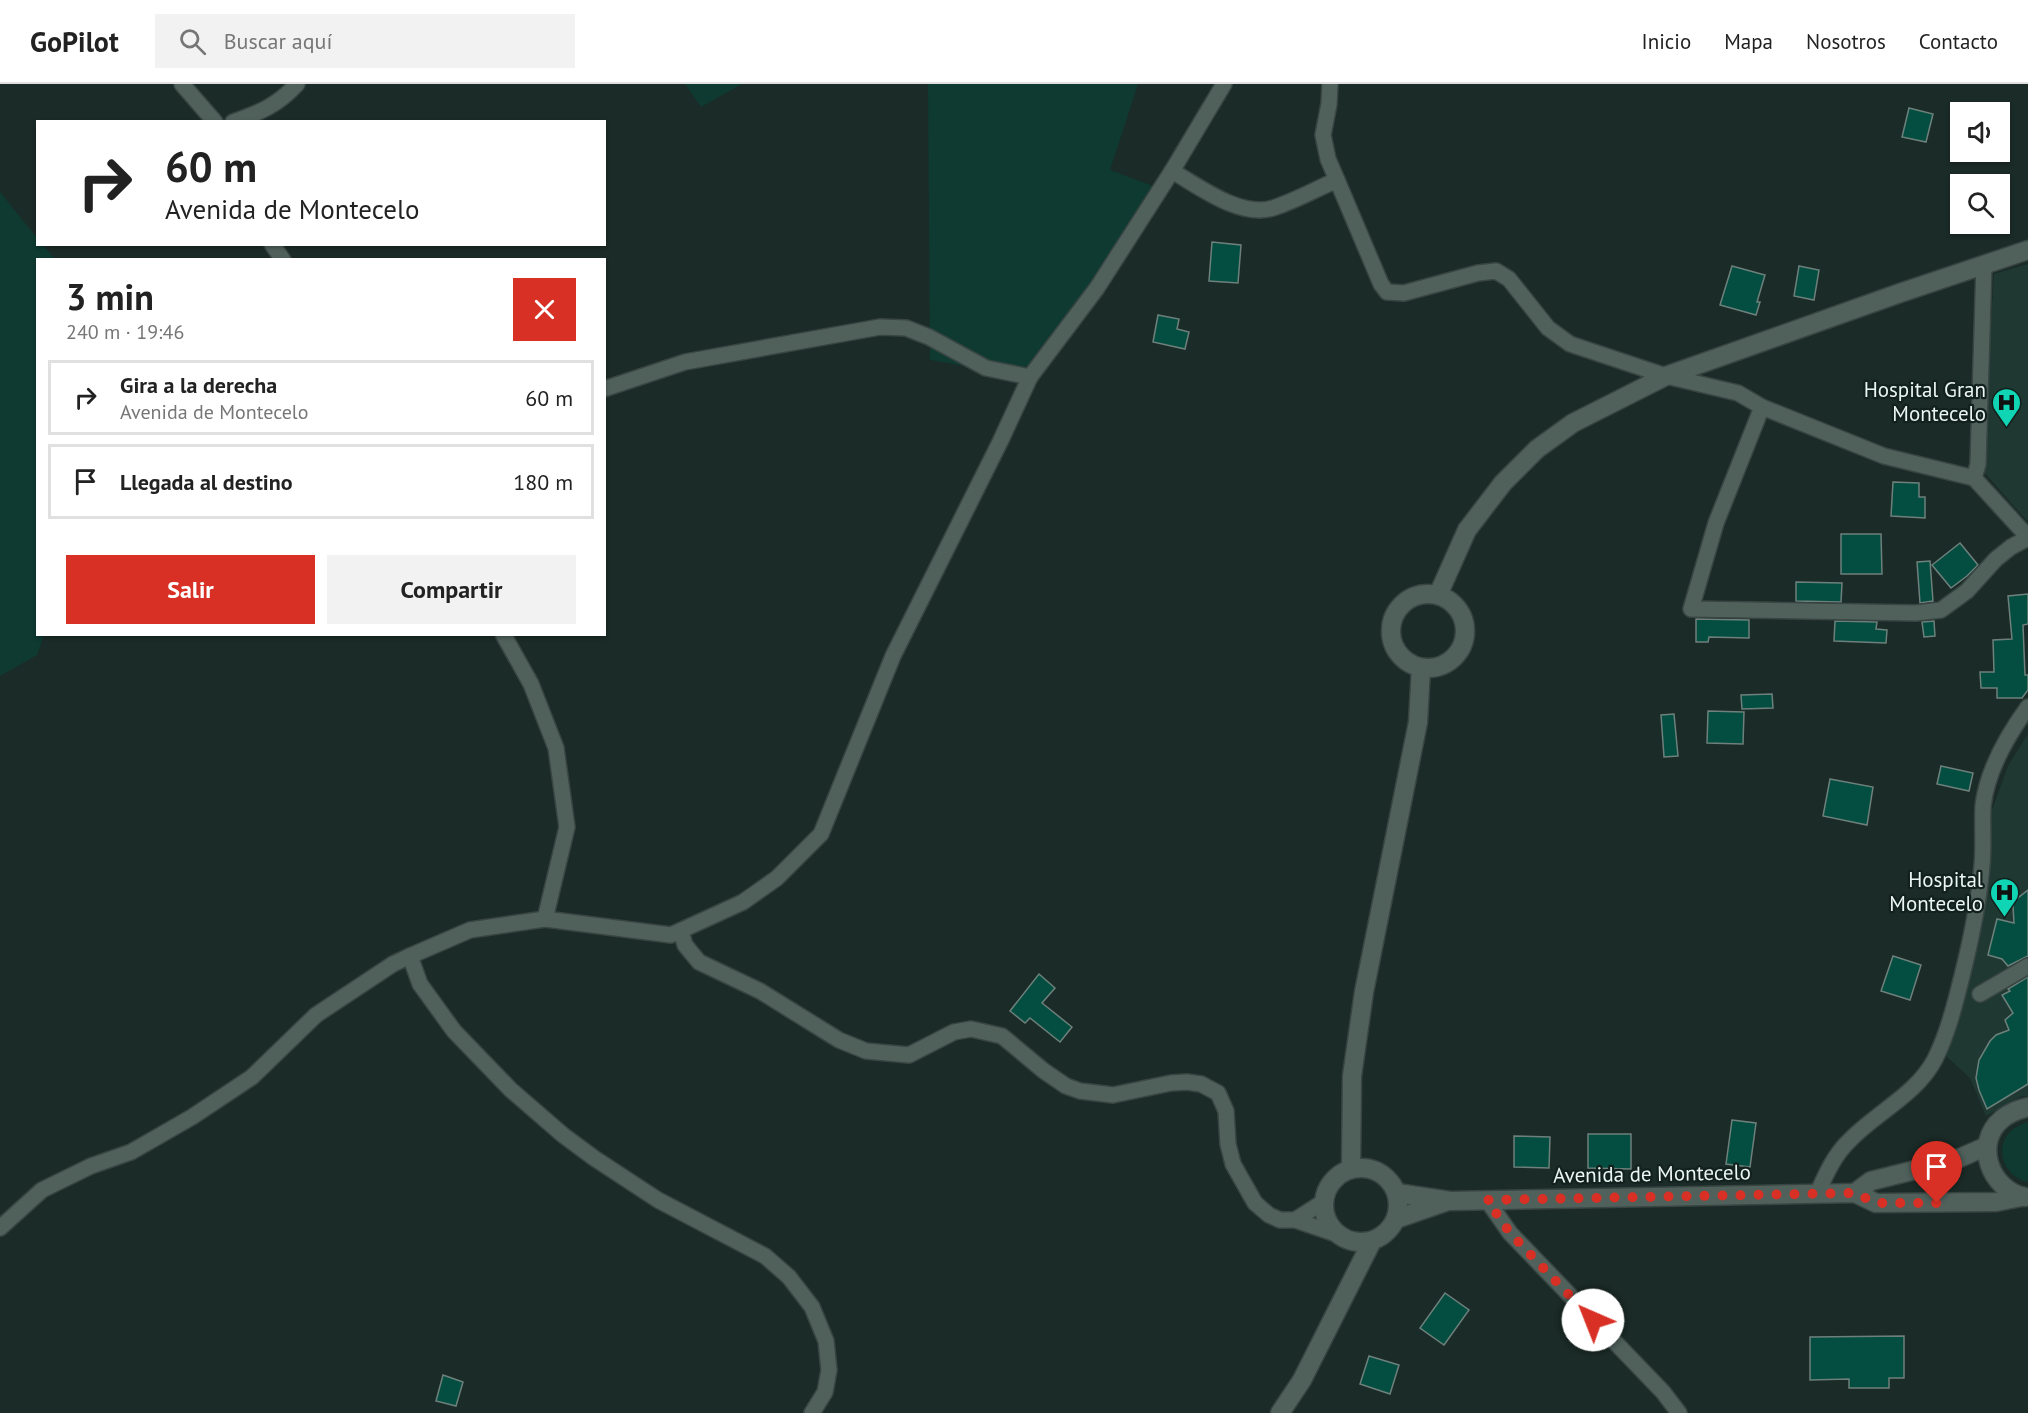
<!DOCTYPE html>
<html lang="es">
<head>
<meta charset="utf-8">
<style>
	:root { --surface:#fff; --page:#f2f2f2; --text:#222; --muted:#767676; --line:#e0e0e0; --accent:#d93025 }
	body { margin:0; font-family:"PT Sans",sans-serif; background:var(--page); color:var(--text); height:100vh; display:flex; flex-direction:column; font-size:22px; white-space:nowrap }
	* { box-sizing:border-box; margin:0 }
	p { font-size:20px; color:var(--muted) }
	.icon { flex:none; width:33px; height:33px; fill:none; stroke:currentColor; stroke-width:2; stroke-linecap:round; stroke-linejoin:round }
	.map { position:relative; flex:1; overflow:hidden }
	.panel { position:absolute; left:36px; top:174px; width:570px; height:378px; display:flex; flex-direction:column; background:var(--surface); border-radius:0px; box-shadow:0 2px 4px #0004 }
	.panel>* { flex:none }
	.top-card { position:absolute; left:36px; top:36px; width:570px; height:126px; border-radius:0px; box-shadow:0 2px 4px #0004; background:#fff; color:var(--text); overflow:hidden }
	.tools { position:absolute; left:1950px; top:18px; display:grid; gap:12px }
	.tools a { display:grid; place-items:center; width:60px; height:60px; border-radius:0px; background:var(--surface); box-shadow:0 2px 4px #0004; font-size:30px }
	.pin { position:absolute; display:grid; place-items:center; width:51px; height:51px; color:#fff; margin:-62px -26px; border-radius:50% 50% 50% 0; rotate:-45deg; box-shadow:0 0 6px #0007 }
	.pin .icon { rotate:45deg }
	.me { position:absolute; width:66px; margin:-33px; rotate:316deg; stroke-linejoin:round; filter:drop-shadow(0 0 4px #0008) }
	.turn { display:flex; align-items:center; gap:21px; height:126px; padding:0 30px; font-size:27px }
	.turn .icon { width:78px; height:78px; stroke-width:2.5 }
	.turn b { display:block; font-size:42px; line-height:51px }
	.round { display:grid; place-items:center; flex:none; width:63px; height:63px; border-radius:0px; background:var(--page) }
	.headline { display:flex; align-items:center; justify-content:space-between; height:102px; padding:0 30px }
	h1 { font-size:36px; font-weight:800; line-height:45px }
	.button { display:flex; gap:12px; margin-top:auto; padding:12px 30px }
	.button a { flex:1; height:69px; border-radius:0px; background:var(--accent); color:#fff; font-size:24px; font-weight:800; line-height:69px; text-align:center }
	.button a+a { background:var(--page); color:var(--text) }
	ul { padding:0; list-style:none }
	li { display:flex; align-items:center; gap:18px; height:75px; margin:0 12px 9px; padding:0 18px; border:3px solid var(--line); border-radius:0px }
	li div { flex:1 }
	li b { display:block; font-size:22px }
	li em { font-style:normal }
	header { display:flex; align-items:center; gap:36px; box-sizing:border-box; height:84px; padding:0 30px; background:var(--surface); border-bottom:2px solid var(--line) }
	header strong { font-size:28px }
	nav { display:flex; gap:33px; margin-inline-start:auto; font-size:21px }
	.search { width:420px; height:54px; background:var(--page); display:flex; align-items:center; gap:15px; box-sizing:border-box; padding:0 21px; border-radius:0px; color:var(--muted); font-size:22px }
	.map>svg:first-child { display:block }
</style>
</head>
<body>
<header>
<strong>GoPilot</strong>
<div class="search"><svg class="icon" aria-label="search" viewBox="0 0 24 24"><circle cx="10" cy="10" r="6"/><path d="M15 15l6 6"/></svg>Buscar aquí</div>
<nav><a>Inicio</a><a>Mapa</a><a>Nosotros</a><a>Contacto</a></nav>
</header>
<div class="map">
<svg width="2028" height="1329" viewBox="0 0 2028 1329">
	<rect width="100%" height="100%" fill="#1b2b27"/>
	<g fill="#203832">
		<path d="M2028,180V438L1984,388L1987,300L1994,190Z"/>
		<path d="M2028,650V1012H2022L1986,1032L1970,994L1945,971L1973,867L1989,798V734L2008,682Z"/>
	</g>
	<g fill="#0e3a31">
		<path d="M685,0H742L701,23Z"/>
		<path d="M928,0H1138L1110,86L1161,105L1030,293L930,276Z"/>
		<path d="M0,108L37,154L38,160L43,161L55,175L38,176V550L44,551L37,571L0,592Z"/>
		<path d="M2028,1038V1098C2007,1094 1994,1069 2008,1050C2013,1044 2020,1041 2028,1038Z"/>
	</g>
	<g fill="#044e41" stroke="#6e807b" stroke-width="1.5">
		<path d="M1909,24L1933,30L1926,58L1902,53Z"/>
		<path d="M1212,158L1241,161L1238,199L1209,197Z"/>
		<path d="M1732,182L1765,191L1757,218H1760L1756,231L1720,221Z"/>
		<path d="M1799,182L1819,186L1814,216L1794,212Z"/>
		<path d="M1158,231L1179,235L1177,245L1189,248L1185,265L1153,258Z"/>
		<path d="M1893,398L1919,399V413H1925V434L1891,432Z"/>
		<path d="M1841,450H1881L1882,490H1841Z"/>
		<path d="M1960,459L1978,481L1967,492L1951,504L1932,481Z"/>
		<path d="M1930,477L1933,517L1920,519L1917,478Z"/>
		<path d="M1796,498L1842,499L1841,518L1796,517Z"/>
		<path d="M2028,510V540L2023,541L2025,591H2028V606L2022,614H1997V604H1981L1980,588H1994L1993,556L2012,555L2008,512Z"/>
		<path d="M1696,535L1749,536V554L1709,553L1708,558H1696Z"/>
		<path d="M1835,537L1877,538L1876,545L1887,546L1886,559L1834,557Z"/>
		<path d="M1934,537L1935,552L1924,553L1922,538Z"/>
		<path d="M1772,610L1773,624L1742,625L1741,611Z"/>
		<path d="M1708,627L1744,628L1743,660L1707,659Z"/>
		<path d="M1674,630L1678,672L1664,673L1661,631Z"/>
		<path d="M1941,682L1973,689L1969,707L1937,700Z"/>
		<path d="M1830,695L1873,703L1867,741L1823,732Z"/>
		<path d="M2028,806V872L2008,882L2002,875L1988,871L1997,835L2014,839L2013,822L2014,817Z"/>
		<path d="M1893,872L1921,881L1910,916L1881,907Z"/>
		<path d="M1039,890L1055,904L1042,919L1072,943L1060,958L1030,934L1025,939L1010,927Z"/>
		<path d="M2028,893V1000L1987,1025L1979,1006L1976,994L1979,976L1990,957L1996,951L2009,946L2005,936L2013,929L2002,911L2010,907L2008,905Z"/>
		<path d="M1732,1036L1756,1039L1750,1083L1726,1080Z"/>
		<path d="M1588,1050H1631V1085L1588,1084Z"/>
		<path d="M1514,1052L1550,1053L1549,1084L1514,1083Z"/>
		<path d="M1445,1209L1469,1226L1444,1261L1420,1244Z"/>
		<path d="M1904,1252V1294H1889V1304H1849V1295L1810,1296V1253Z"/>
		<path d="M1369,1272L1399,1281L1390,1310L1360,1300Z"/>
		<path d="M443,1291L463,1298L456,1322L436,1317Z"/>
	</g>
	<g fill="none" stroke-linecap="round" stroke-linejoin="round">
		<defs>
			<g id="minor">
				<path d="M182,0L215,38"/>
				<path d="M1330,0L1329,20L1323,51L1328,75L1337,96"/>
				<path d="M233,38C259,29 278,21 297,0"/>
				<path d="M1172,87C1200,103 1240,134 1273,124C1295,117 1316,105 1337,96L1381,200L1387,208L1404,209L1478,189L1496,187L1509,195L1548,244L1570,260L1666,292L1738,309L1762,323L1884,372L1974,394L2028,453"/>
				<path d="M272,160L283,176"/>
				<path d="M604,305L685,278L880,243L906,244L929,253L986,284L1030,293"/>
				<path d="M1762,323L1716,439L1691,525L1916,529L1941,526L1967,507L1996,475L2011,463L2028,454"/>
				<path d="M1974,394L1978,380L1984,180"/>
				<path d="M503,550L531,600L556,664L567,743L545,835"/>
				<path d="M681,847L685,861L699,878L760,907L839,956L866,967L909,971L954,948L971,945L1002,952L1044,987L1066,1002L1080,1007L1113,1011L1171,999L1187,998L1201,1000L1218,1009L1226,1027L1228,1060L1233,1080L1255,1119L1269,1131L1280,1136H1295L1336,1150"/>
				<path d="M410,872L420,900L454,947L511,1006L563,1051L594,1074L658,1116L765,1172L789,1193L812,1223L826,1257L829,1286L825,1308L812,1329"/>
				<path d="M1980,910L2028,882"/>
				<path d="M1817,1110C1826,1090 1834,1071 1850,1056C1877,1028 1917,1010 1935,975C1948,949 1955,920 1962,892C1971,856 1979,818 1982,781C1984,761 1982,741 1983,722C1987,686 2007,652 2028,623"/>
				<path d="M1487,1116L1510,1149L1663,1308L1679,1329"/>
				<path d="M1295,1136L1323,1118"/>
				<path d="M0,1144L42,1106L91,1082L131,1068L192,1033L252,993L316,931L393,880L410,872L470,846L545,835L671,851L743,818L777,794L821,750L893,572L1000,358L1030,293L1097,204L1172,87L1224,0"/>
			</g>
			<g id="tertiary">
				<circle cx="1428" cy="547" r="37"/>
				<path d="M1438,511L1467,446L1503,399L1537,365L1573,339L1666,292L1900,209L2028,166"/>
				<circle cx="1361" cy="1121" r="37"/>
				<path d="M1351,1085L1352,992L1364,908L1418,638L1421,584"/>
				<path d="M1397,1109L1450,1117L1855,1109L1876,1119L1996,1118L2021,1113"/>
				<path d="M1855,1109L1871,1097L1955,1076L1987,1062"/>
				<path d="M2025,1113C1990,1106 1973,1059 2002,1035C2010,1028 2018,1026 2028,1023"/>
				<path d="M1396,1135L1445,1118"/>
				<path d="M1280,1329L1302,1296L1372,1157"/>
			</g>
		</defs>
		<use href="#minor" stroke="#384542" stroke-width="18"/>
		<use href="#tertiary" stroke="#384542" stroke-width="21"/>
		<use href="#minor" stroke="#50615c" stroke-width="15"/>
		<use href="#tertiary" stroke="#50615c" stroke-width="18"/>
	</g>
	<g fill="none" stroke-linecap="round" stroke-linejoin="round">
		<path stroke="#d93025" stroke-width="10" stroke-dasharray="0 18" d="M1593,1236L1510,1149L1487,1116L1855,1109L1876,1119H1937"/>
	</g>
	<defs>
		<symbol id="hospital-pin" viewBox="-11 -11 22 30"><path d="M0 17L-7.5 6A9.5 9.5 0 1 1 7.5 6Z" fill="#10d5b4" stroke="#12211d"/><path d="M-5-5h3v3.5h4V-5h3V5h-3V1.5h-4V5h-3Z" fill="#111"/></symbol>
	</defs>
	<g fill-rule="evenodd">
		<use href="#hospital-pin" x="1990" y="302" width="33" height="45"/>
		<use href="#hospital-pin" x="1988" y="792" width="33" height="45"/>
	</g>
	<g text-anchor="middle" stroke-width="4.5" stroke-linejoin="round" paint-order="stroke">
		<g font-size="21" fill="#ebf5f2" stroke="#12211d" text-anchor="end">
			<text x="1986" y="313">Hospital Gran<tspan x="1986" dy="24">Montecelo</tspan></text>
			<text x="1983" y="803">Hospital<tspan x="1983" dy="24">Montecelo</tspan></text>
		</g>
		<g font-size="21" fill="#ebf5f2" stroke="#12211d">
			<text transform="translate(1652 1090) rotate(-1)" y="7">Avenida de Montecelo</text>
		</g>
	</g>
</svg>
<div class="tools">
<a><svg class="icon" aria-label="sound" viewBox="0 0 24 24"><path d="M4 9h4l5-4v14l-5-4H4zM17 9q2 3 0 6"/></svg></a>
<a><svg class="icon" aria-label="search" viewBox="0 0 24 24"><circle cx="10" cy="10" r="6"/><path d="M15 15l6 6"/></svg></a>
</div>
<div class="pin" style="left:1937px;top:1119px;background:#d93025"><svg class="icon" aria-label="arrive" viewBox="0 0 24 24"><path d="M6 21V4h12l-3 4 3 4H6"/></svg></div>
<svg class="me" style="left:1593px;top:1236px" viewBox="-20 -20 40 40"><circle r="19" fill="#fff"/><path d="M0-13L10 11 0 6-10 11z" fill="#d93025"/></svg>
<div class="top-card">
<div class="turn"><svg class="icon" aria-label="right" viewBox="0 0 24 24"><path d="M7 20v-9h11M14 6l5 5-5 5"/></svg><div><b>60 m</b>Avenida de Montecelo</div></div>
</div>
<section class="panel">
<div class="headline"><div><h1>3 min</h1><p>240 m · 19:46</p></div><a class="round" style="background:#d93025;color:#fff"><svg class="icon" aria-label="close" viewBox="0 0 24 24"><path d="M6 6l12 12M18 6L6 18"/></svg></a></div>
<ul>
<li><svg class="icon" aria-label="right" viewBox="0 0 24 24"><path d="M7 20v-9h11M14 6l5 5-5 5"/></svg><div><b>Gira a la derecha</b><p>Avenida de Montecelo</p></div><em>60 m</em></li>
<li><svg class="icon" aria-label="arrive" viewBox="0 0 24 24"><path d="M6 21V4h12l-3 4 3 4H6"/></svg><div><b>Llegada al destino</b></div><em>180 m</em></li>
</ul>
<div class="button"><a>Salir</a><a>Compartir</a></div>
</section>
</div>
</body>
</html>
